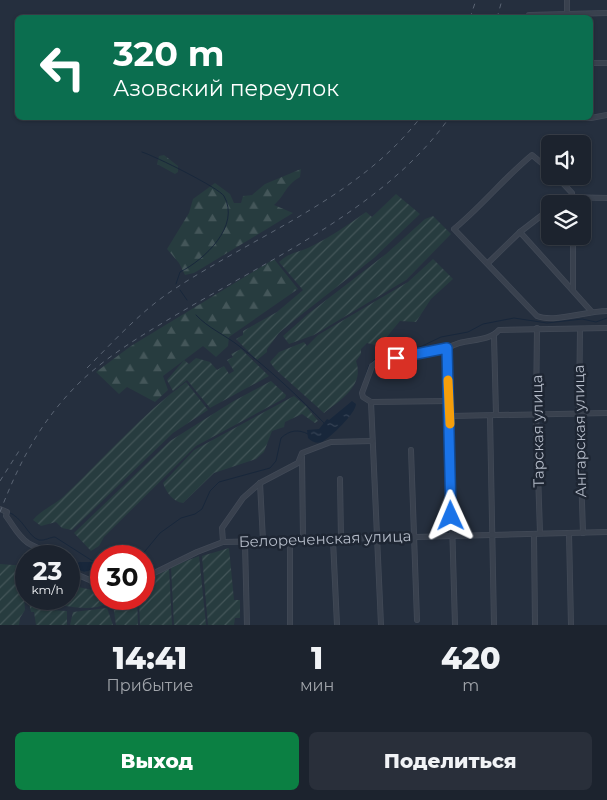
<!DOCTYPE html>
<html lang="ru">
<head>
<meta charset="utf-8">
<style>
	:root { --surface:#1c232e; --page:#292f3a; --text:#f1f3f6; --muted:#a0a4aa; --line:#3a404a; --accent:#0b8043 }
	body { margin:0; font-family:Montserrat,sans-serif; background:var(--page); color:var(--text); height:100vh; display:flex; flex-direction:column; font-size:19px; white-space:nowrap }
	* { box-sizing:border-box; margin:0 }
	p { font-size:16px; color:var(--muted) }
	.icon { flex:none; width:28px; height:28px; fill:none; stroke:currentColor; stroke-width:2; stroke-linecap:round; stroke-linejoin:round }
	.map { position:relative; height:625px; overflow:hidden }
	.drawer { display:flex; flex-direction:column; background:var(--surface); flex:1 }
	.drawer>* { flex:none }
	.top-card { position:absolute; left:15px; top:15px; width:578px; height:105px; border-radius:8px; box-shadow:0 1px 4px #0004,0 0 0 1px var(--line); background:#0b6e4f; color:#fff; overflow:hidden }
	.fabs { position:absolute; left:541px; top:135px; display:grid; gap:10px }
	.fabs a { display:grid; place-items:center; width:50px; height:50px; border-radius:8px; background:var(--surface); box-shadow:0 1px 4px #0004,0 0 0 1px var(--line); font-size:25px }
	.speed { position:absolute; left:15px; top:545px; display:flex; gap:10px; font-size:25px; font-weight:700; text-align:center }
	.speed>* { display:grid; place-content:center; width:65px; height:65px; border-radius:50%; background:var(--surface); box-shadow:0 1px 4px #0004,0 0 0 1px var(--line); line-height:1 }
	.speed small { font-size:12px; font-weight:400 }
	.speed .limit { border:8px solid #d22; background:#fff; color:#111 }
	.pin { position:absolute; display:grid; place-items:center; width:42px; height:42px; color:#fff; margin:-21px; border-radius:10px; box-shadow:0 2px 8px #0006 }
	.me { position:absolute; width:55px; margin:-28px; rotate:359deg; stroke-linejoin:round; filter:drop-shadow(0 0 4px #0008) }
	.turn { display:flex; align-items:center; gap:18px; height:105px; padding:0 15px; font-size:22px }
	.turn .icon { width:65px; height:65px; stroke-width:2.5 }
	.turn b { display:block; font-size:35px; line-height:42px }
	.eta { display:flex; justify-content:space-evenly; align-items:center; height:85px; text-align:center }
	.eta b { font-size:30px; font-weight:800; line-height:35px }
	.button { display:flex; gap:10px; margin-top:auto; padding:10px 15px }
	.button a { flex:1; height:58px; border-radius:8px; background:var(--accent); color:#fff; font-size:20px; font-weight:800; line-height:58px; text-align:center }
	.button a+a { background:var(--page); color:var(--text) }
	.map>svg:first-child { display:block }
</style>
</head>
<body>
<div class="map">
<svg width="607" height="625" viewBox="0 0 607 625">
	<defs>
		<pattern id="forest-firs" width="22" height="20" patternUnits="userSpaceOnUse" patternTransform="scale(1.25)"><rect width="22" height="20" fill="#273c3f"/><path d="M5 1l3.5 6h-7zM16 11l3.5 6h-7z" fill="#445659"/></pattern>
		<pattern id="garden-furrows" width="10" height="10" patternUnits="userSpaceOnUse" patternTransform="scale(1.25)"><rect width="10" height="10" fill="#273c3f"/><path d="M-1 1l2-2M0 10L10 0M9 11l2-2" fill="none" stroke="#445659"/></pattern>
		<pattern id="water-ripples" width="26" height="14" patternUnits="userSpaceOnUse" patternTransform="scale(1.25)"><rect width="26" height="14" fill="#18273b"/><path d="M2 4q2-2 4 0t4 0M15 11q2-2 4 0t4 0" fill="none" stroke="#374456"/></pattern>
	</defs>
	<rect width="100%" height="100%" fill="#252f3e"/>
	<g fill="url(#forest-firs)">
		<path d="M164,155L178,166V172L175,174L157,164L159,156Z"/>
		<path d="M301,169L300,177C284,187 286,194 274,205L293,213L194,273L185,275L179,263L167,249L189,213L193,199L215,183L230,194L234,203H241L243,196L252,195L265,184Z"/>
		<path d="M274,259L298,289L229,337L228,346L216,357L203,346L163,376L168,390L155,402L127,387L119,394L96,372L131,346Z"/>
	</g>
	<g fill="url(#garden-furrows)">
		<path d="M396,194L420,214L374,258L297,318L279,333L267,349V352L257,360L236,339L243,335V331L277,312L303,290L279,262C290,252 297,253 310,247C330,237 348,225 366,212L372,217Z"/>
		<path d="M433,216L451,234L406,280L314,335L289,344L283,336L308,314L386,254L425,219Z"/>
		<path d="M433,259L453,279L431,299L416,322L400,321L379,346L367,343L361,349V354L356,361C365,386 340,400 324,413L275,369L270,362L279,352L304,342L307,346L318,335L408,282Z"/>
		<path d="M241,349L269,376L210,408L187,380L173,391L167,380L184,360L189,364L196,358L210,362L217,370L224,366L229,374L234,371L227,360L233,357L231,354Z"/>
		<path d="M271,381L286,395L285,398L196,446L104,537L99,546L91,551L74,533L170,441L232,402Z"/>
		<path d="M186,382L208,410L173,433L72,530L62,528L56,522L41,526L33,520C43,508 56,505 66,494C106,456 141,415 186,382Z"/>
		<path d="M294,396L306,406L318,421L315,423L302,414L285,422L284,427L272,431L264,452L256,459L214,473L183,503C173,502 166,492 163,483L194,450Z"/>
		<path d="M229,548L234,600H240V618H235L234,625H208L202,556Z"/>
		<path d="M199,556L206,625H174L171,567Z"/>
		<path d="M0,564L26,566L24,595L25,610L20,618L19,625H0Z"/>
		<path d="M169,569L172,625H140L139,599H144V582Z"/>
		<path d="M69,576L77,580L74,586L101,592V599H113C97,614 70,606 51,604V610L67,611V625H36L34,612H31L28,599H69Z"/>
		<path d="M121,599H137L138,625H116L113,605Z"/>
		<path d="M107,608L113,625H70L73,612Z"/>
	</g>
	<g fill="url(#water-ripples)">
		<path d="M352,401L356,404C356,413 331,437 322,442C317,444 312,442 308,438L307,430L319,429L327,419L329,420Z"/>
		<path d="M69,556L75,560L74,565L79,562H93L94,569L85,572L69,567Z"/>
	</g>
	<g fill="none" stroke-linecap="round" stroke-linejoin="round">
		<g stroke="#18273b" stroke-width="1">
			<path d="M142,152C155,156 219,188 224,196C241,226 204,260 180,272L176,284"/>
			<path d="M180,290L187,300"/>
			<path d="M196,315C208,328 225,335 239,346C269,369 298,396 324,423"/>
			<path d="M364,381L369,365L382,352L420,347L441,337L468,332L483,324L514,318L547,323L582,319L596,322L607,318"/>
			<path d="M8,512C23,517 28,537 39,540C45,541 50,537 55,537L91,560L101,564"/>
			<path d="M141,556L160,533L181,518L195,514L202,509L210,491L219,482L270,468L276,461L281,438C290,430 298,429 308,434"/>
		</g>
		<defs>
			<g id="minor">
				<path d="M567,0V14"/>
				<path d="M529,15L607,13"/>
				<path d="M590,63H607"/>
				<path d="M567,118H591L607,115"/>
				<path d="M550,170L532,155C504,178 482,206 454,229L537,316C554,323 586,311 607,311"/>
				<path d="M556,176L572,193L573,204"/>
				<path d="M557,204L565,197L607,198"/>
				<path d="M520,232L591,311"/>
				<path d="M488,263L520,232L550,209"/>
				<path d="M573,290V236"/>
				<path d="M537,328L536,413L540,533"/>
				<path d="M580,329L579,412L583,533"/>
				<path d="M494,336L496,415"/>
				<path d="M447,349L455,625"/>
				<path d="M371,402L363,397L362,393L372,366L379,361L447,349C462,337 487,344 499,330L607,328"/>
				<path d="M371,402L381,625"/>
				<path d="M371,402L449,401"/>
				<path d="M450,416L607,413"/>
				<path d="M490,416L494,625"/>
				<path d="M411,450L417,620"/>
				<path d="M302,457L303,539"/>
				<path d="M340,479L341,539"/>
				<path d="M260,483L263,541"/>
				<path d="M0,509L7,512L6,516C13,525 18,536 28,543C36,548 42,548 49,556"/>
				<path d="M569,533L571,625"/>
				<path d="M534,534L535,625"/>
				<path d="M333,540L337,625"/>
				<path d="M223,542L222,528L243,498L260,483L298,463L302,453L331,442L372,441"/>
				<path d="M245,543L247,625"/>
				<path d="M69,571L101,585"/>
				<path d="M144,578L197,552L223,542L607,532"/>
				<path d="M290,625V540"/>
			</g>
		</defs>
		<use href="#minor" stroke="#424a57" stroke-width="6"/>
		<use href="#minor" stroke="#39414e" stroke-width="4.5"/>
		<g stroke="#5b6574" stroke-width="1" stroke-dasharray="5 5" stroke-linecap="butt">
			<path d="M470,18L476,0"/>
			<path d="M497,18L502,0"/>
			<path d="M87,368C114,341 141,311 173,290C256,235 358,198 420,118"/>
			<path d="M0,481L19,451"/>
			<path d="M0,512C19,463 39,424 76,386C106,356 144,334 181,312C271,259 388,205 449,118"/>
		</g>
	</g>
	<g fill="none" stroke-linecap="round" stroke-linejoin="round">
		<defs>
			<path id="route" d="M396,358L447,348L451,516"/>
		</defs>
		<use href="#route" stroke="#114b97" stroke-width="12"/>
		<use href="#route" stroke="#1a73e8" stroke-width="9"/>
		<path stroke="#f59e0b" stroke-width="9" d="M448,380L450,424"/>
	</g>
	<g text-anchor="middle" stroke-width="5" stroke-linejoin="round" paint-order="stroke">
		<g font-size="15" fill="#b5bcc9" stroke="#1e2633">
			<text transform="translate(538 431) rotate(-91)" y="5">Тарская улица</text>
			<text transform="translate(580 431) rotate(-91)" y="5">Ангарская улица</text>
			<text transform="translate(325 539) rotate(-2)" y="5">Белореченская улица</text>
		</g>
	</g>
</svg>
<div class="fabs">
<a><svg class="icon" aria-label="sound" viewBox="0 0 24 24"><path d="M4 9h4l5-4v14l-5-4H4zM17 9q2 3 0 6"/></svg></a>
<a><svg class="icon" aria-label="layers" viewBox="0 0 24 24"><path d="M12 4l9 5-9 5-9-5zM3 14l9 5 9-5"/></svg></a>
</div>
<div class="speed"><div>23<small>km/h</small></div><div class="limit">30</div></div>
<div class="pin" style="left:396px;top:358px;background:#d93025"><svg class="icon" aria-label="arrive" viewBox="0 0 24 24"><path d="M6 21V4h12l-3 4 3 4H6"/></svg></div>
<svg class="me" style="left:451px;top:516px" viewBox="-20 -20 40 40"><path d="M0-17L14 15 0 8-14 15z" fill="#1a73e8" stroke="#fff" stroke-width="4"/></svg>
<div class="top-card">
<div class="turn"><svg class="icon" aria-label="left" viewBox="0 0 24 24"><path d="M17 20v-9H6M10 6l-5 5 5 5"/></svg><div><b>320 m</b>Азовский переулок</div></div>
</div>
</div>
<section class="drawer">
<div class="eta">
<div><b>14:41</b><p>Прибытие</p></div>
<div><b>1</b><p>мин</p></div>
<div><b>420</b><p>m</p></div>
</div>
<div class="button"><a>Выход</a><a>Поделиться</a></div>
</section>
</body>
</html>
